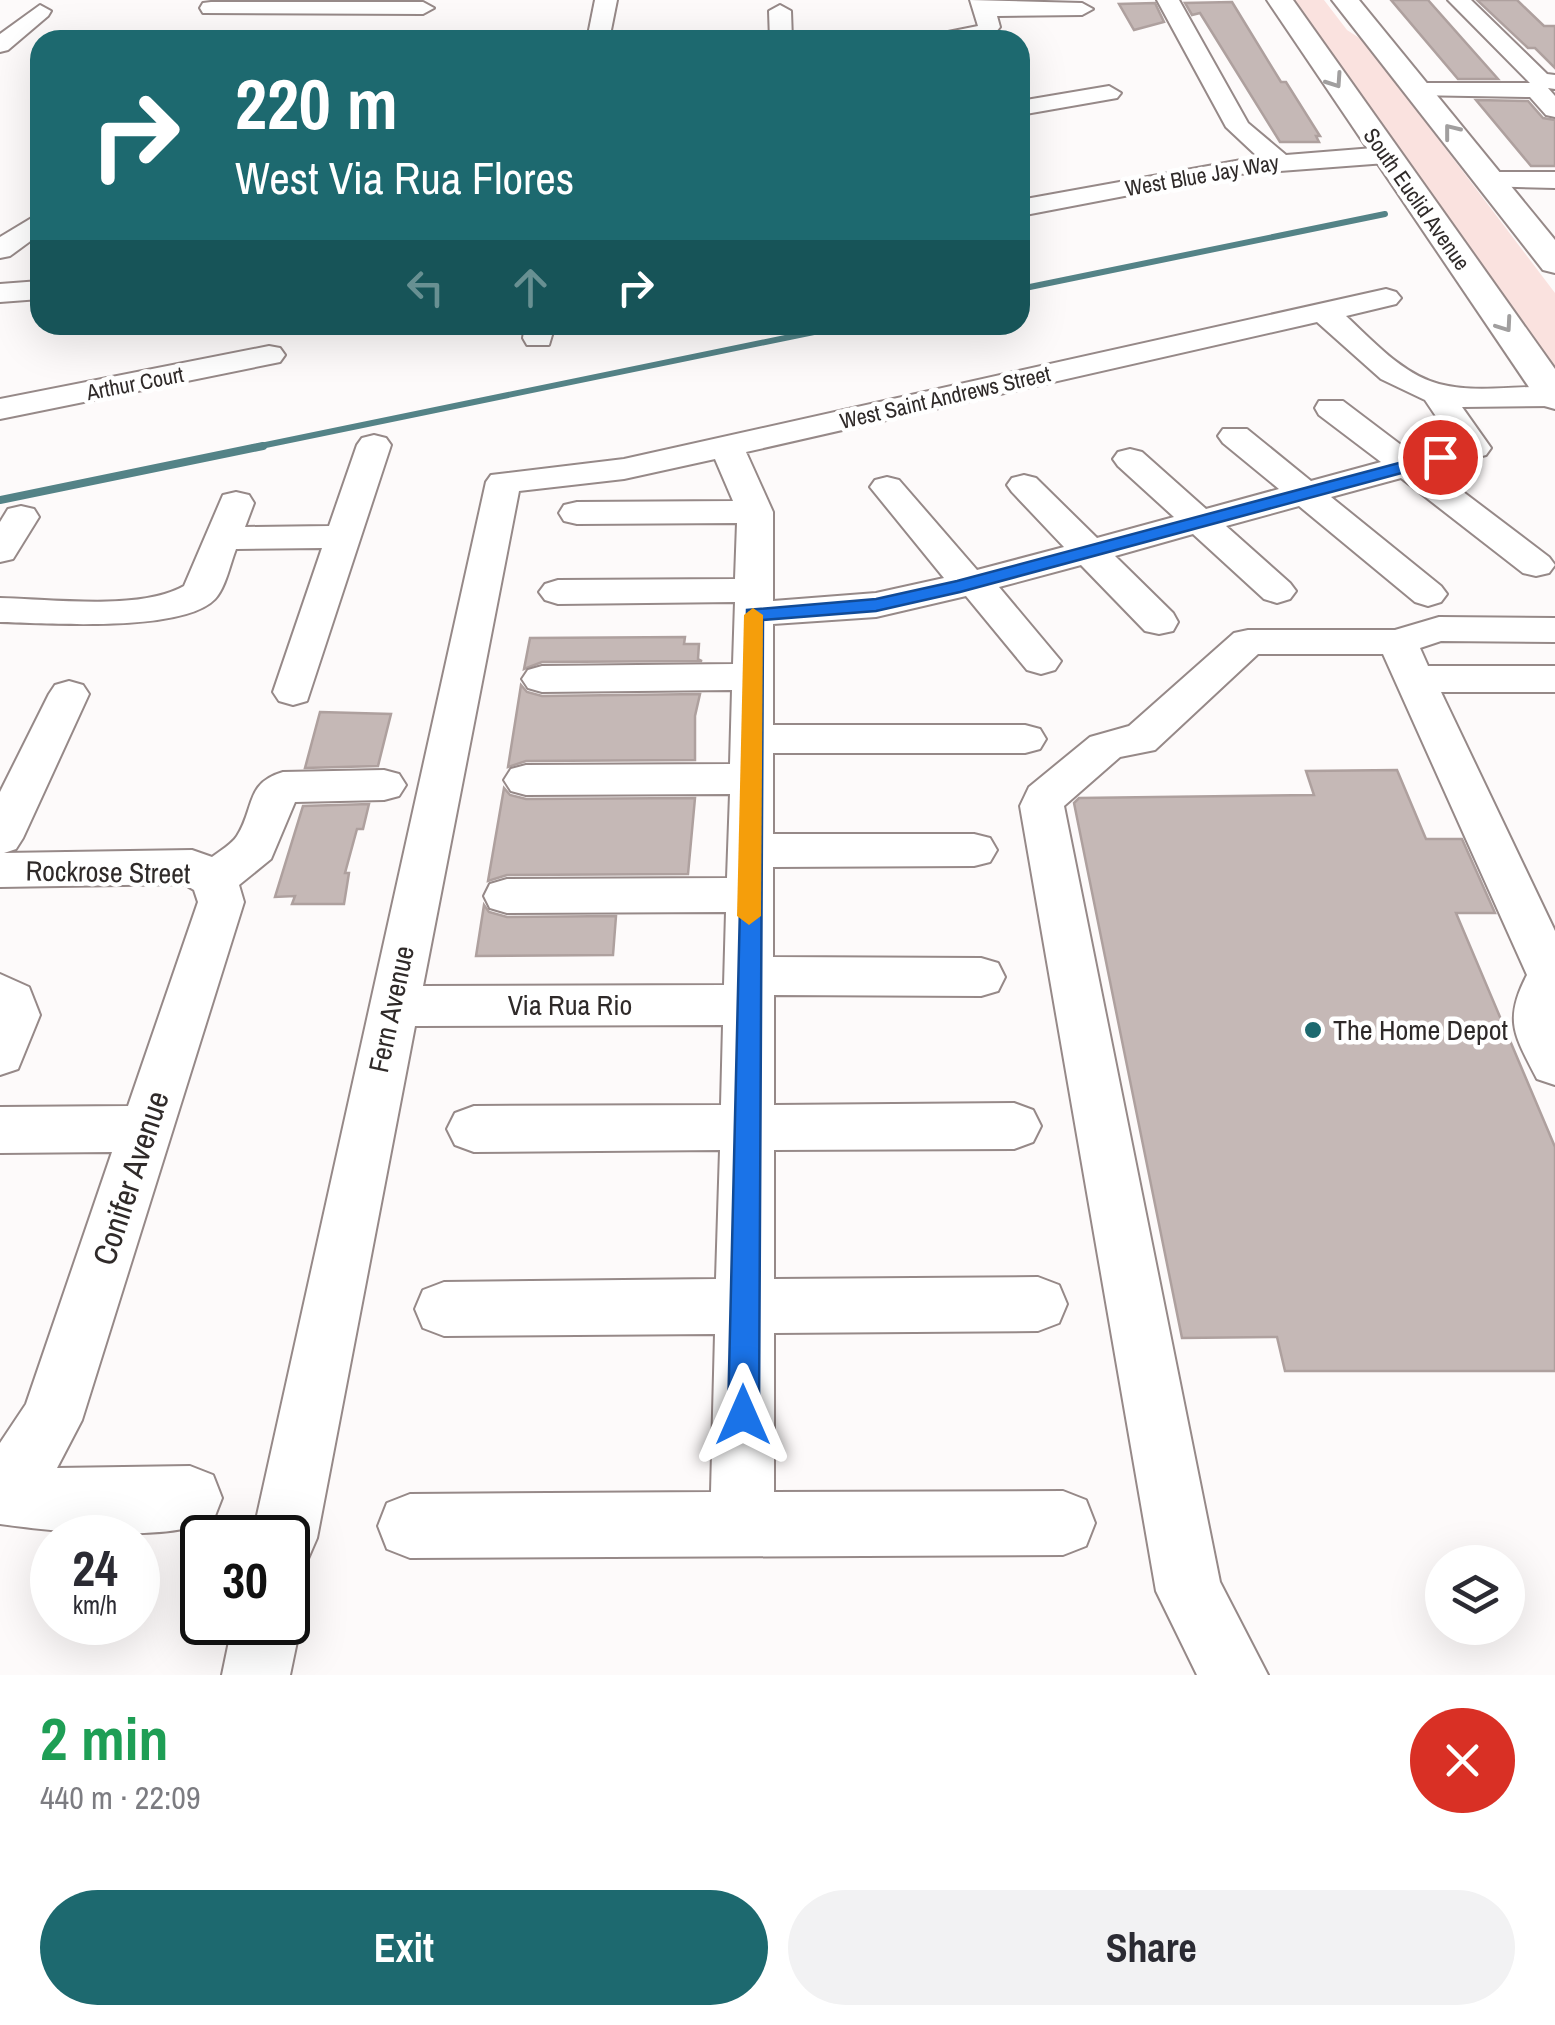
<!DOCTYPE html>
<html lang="en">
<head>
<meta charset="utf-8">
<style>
	:root { --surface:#fff; --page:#f2f2f3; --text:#2b2b33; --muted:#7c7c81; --accent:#1d696f }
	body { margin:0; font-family:"Archivo Narrow",sans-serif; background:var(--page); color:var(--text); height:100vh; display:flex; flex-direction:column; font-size:38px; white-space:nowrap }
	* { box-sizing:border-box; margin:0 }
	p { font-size:32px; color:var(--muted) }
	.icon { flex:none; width:55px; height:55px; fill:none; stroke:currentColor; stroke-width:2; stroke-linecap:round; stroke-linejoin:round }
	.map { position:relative; height:1675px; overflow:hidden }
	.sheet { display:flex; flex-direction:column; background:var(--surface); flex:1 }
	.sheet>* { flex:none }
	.top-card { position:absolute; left:30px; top:30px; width:1000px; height:305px; border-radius:30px; box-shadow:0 10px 40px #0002; background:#1d696f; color:#fff; overflow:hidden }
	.tools { position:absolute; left:1425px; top:1545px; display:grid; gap:20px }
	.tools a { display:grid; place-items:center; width:100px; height:100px; border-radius:50%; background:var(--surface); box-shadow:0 10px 40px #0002; font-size:50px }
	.speed { position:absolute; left:30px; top:1515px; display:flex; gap:20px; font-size:50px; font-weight:700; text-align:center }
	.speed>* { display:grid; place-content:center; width:130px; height:130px; border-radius:50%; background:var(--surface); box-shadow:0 10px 40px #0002; line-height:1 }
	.speed small { font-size:25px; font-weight:400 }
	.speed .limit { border:5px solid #111; border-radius:15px; background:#fff; color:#111 }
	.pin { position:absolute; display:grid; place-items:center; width:85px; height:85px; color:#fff; margin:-42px; border:5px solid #fff; border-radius:50%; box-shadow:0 2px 10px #0007 }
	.me { position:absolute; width:110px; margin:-55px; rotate:0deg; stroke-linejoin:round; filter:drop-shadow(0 0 8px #0008) }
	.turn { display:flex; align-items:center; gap:35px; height:210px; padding:0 40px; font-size:45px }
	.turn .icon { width:130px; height:130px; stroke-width:2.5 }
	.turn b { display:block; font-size:70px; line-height:85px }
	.lanes { display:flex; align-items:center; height:95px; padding:0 40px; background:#0003; justify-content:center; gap:50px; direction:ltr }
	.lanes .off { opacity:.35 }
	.round { display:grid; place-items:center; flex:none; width:105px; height:105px; border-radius:52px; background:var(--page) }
	.summary { display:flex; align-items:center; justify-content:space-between; height:170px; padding:0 40px }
	h1 { font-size:60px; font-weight:700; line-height:75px; color:#1e9e55 }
	.action { display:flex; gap:20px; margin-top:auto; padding:20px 40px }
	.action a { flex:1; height:115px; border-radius:60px; background:var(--accent); color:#fff; font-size:40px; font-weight:700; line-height:115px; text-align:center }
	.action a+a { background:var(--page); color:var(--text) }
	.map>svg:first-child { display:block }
</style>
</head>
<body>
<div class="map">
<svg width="1555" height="1675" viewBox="0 0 1555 1675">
	<rect width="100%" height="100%" fill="#fdfafa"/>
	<path fill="#fae2df" d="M1289,0H1324L1347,30L1364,41L1555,293V373Z"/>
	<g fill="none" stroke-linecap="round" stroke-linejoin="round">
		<g stroke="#548387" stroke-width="6">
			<path d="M1020,289L1385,214"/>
			<path d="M251,448L848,325"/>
		</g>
		<path stroke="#548387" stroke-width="8" d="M0,500L263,446"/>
	</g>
	<g fill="#c5b8b6" stroke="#aea09e" stroke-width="2.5">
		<path d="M1391,0H1428L1498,79H1458Z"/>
		<path d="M1477,0H1517L1544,26H1555V68L1535,48H1528Z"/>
		<path d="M1232,2L1281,82H1286L1320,136H1316L1319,142H1280L1200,13L1192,15L1185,3Z"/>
		<path d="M1155,3L1164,22L1134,30L1119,4Z"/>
		<path d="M1476,100L1528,101L1543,118L1555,120V166H1531Z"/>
		<path d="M685,637L684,644H699L698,659L702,661L542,662L524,669L530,638Z"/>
		<path d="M521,685L527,692L542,696L700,694L695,716V760L526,761L508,767Z"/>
		<path d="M320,712L391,714L378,766L305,768Z"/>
		<path d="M1397,770L1426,839H1462L1495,913H1456L1555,1147V1371H1285L1277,1337L1182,1338L1074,803L1079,798L1314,795L1306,771Z"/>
		<path d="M504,788L510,795L526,799L695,798L688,874L507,875L488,881Z"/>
		<path d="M369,804L363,829H357L345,873H349L344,904H292L295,896L275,897L303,806Z"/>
		<path d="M484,905L489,912L507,917L616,916L613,955L476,956Z"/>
	</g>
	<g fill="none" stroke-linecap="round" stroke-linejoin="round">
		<defs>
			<g id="minor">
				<path d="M595,0H617L609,40H587Z"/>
				<path d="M970,0L1082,3L1093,9L1082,15L997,16L1000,27L991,38L930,40L933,35L978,26Z"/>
				<path d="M1157,0H1179L1248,123L1286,155L1386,147L1399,155L1386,163L1239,174L1020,216V200L1258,157L1226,127Z"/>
				<path d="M1448,0H1471L1547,74L1555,75V89L1548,88L1555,96V117L1546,115L1530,97L1411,95L1407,90L1411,85L1419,83H1530Z"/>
				<path d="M211,2H423L434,8L423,14L203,13L200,8L203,3Z"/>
				<path d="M40,5L51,11L48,16L8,50L0,52V34Z"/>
				<path d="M780,5L791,11L792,40H770L769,11Z"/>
				<path d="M1109,86L1121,93L1117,98L1020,115V101Z"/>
				<path d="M1489,172H1555V188L1480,186L1476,180Z"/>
				<path d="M40,213V234L10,256L0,258V237Z"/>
				<path d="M40,281V299L0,302V284Z"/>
				<path d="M1386,289L1396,292L1401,298L1396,304L1346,316C1373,341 1402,374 1439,384C1476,394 1518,385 1555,387L1554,406L1462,407L1491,448L1486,455L1433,469L1549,557L1555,565L1549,573L1536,576L1523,573L1401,478L1331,497L1441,586L1447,594L1441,602L1428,606L1415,602L1299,506L1226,526L1290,583L1296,591L1290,599L1277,603L1264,599L1193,534L1115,556L1173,613L1178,622L1173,631L1159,634L1145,631L1081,565L999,587L1061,661L1055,670L1041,674L1027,670L966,596L876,617L773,624V725H1025L1040,729L1046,739L1040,749L1025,753H773V834H974L990,838L997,850L990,862L974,866L773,867V957L981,958L998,963L1005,977L998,991L981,996L774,995V1105L1014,1103L1033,1110L1041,1126L1033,1142L1014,1149L774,1150V1279L1038,1277L1059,1285L1067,1304L1059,1323L1038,1331L774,1333V1492L1063,1491L1086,1500L1095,1523L1086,1546L1063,1555L410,1558L387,1549L378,1526L387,1503L410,1494L711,1492L715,1334L444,1336L423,1328L415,1309L423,1290L444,1282L716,1279L720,1150L474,1152L455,1145L447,1129L455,1113L474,1106L721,1105L723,1025L415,1026L317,1538L307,1561L288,1569V1538H252L486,482L491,475L624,459ZM1317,322L1381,379L1425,400L1454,443L1413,454L1343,401H1319L1315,408L1319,415L1381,462L1311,481L1247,429H1223L1218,436L1223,443L1279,489L1206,509L1142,452L1130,449L1118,452L1113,459L1118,466L1174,517L1097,538L1036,478L1024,475L1012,478L1007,485L1012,492L1064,547L977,570L899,480L887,477L875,480L870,487L944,578L876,593L773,601V512L746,452ZM715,459L733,501L577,502L564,505L559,513L564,521L577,524L737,523L735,579L558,580L545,584L539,592L545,600L558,604L735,602L733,664L542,666L528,670L522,679L528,688L542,692L732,690L730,764L526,765L511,769L504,780L511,791L526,795L730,794L727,878L507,879L490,884L484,896L490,908L507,913L726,912L724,985L423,986L519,491L624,479Z"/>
				<path d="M525,325H555L549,345H527L523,338Z"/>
				<path d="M269,346L280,348L285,355L280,362L0,419V399Z"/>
				<path d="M374,435L386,438L391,445L307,701L293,705L279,701L273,692L322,548L236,549C230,564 226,587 215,599C183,633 46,623 0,622V598C51,599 140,611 184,586L223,495L236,492L249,495L254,503L245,527L329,526L357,445L362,438Z"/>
				<path d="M21,506L34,509L39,517L13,559L0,562V522L8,509Z"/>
				<path d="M1439,617L1555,618V642L1441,641L1420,648L1428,666H1555V692H1441L1555,931V1085L1537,1079C1515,1036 1503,1021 1527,975L1383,654H1258L1155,750L1120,757L1064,806L1220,1582L1268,1675H1197L1156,1591L1020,806L1029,787L1090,737L1129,726L1234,633L1248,630H1395Z"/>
				<path d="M69,681L83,685L89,694L23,838L16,849L4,853L192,850L212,857C220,851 232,844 237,836C255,808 245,783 283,772L384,770L399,774L406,785L399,796L384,800L295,802L271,859L239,885L244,902L82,1420L57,1468L190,1466L213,1475L222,1498L213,1521C161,1542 56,1532 0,1524V1443L26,1404L112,1152L0,1153V1107L128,1106L198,902L194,890L184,884L0,887V792L49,694L55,685Z"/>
				<path d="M0,974L29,987L40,1015L18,1069L0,1075Z"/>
				<path d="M288,1597L301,1622L290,1675H222L233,1622H288Z"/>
			</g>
			<g id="major">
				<path d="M1267,0H1293L1555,369V409L1541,405Z"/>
				<path d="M1332,0H1359L1555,240V273L1543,270Z"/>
			</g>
		</defs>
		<use href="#minor" stroke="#968988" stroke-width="4"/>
		<use href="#major" stroke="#968988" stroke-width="4"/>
		<use href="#minor" fill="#fff" fill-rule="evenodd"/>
		<use href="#major" fill="#fff" fill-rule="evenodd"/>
	</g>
	<defs><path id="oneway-chevron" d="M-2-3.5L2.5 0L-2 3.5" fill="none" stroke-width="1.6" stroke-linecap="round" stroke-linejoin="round" transform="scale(2.5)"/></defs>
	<g stroke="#a19f9f">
		<use href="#oneway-chevron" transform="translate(1335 81) rotate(56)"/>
		<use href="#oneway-chevron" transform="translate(1451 131) rotate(-128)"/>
		<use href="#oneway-chevron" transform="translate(1505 325) rotate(55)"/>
	</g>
	<path fill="#1a73e8" stroke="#114b97" stroke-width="2.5" d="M1440,452L1446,454V461L960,592L876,611L763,620L759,1415L754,1426L743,1430L732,1426L728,1415L747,610L876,599L957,581Z"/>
	<path fill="#f59e0b" d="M753,608L763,615L761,916L749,925L737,916L744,615Z"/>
	<circle fill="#1d696f" stroke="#fff" stroke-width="4" cx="1313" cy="1030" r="10"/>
	<g text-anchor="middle" stroke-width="9" stroke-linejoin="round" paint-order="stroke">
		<g font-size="22" fill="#2f2a29" stroke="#fff">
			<text transform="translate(1202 175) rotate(-10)" y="8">West Blue Jay Way</text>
			<text transform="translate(1417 199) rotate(55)" y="8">South Euclid Avenue</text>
			<text transform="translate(135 383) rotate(-11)" y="8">Arthur Court</text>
			<text transform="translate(945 397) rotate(-13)" y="8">West Saint Andrews Street</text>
		</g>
		<g font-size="28" fill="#2f2a29" stroke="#fff">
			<text transform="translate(108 872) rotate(1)" y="10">Rockrose Street</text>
			<text x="570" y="1015">Via Rua Rio</text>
			<text transform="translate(391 1009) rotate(-78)" y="10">Fern Avenue</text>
		</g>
		<g font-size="28" fill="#2f2a29" stroke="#fff" text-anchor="start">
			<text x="1333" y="1040">The Home Depot</text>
		</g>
		<g font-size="32" fill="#2f2a29" stroke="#fff">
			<text transform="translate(131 1178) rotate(-72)" y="11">Conifer Avenue</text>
		</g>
	</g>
</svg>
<div class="tools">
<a><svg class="icon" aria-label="layers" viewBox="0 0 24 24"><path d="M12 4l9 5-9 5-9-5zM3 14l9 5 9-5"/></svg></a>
</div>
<div class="speed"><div>24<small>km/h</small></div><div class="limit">30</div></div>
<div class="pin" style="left:1440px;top:457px;background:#d93025"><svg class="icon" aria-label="arrive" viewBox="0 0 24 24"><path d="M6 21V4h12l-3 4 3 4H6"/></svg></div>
<svg class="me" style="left:743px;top:1415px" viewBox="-20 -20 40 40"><path d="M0-17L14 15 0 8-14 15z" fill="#1a73e8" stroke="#fff" stroke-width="4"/></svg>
<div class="top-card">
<div class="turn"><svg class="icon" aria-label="right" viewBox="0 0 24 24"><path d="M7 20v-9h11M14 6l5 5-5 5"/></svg><div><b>220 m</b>West Via Rua Flores</div></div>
<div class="lanes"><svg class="icon off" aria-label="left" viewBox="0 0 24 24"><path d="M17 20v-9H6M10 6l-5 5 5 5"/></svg><svg class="icon off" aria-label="ahead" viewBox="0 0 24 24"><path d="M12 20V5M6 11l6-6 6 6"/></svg><svg class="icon" aria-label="right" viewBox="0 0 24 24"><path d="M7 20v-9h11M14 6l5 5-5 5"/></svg></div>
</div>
</div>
<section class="sheet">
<div class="summary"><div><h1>2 min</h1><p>440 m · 22:09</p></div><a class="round" style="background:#d93025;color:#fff"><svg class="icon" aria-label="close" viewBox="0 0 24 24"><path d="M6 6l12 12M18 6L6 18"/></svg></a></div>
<div class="action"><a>Exit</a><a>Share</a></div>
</section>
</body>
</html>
